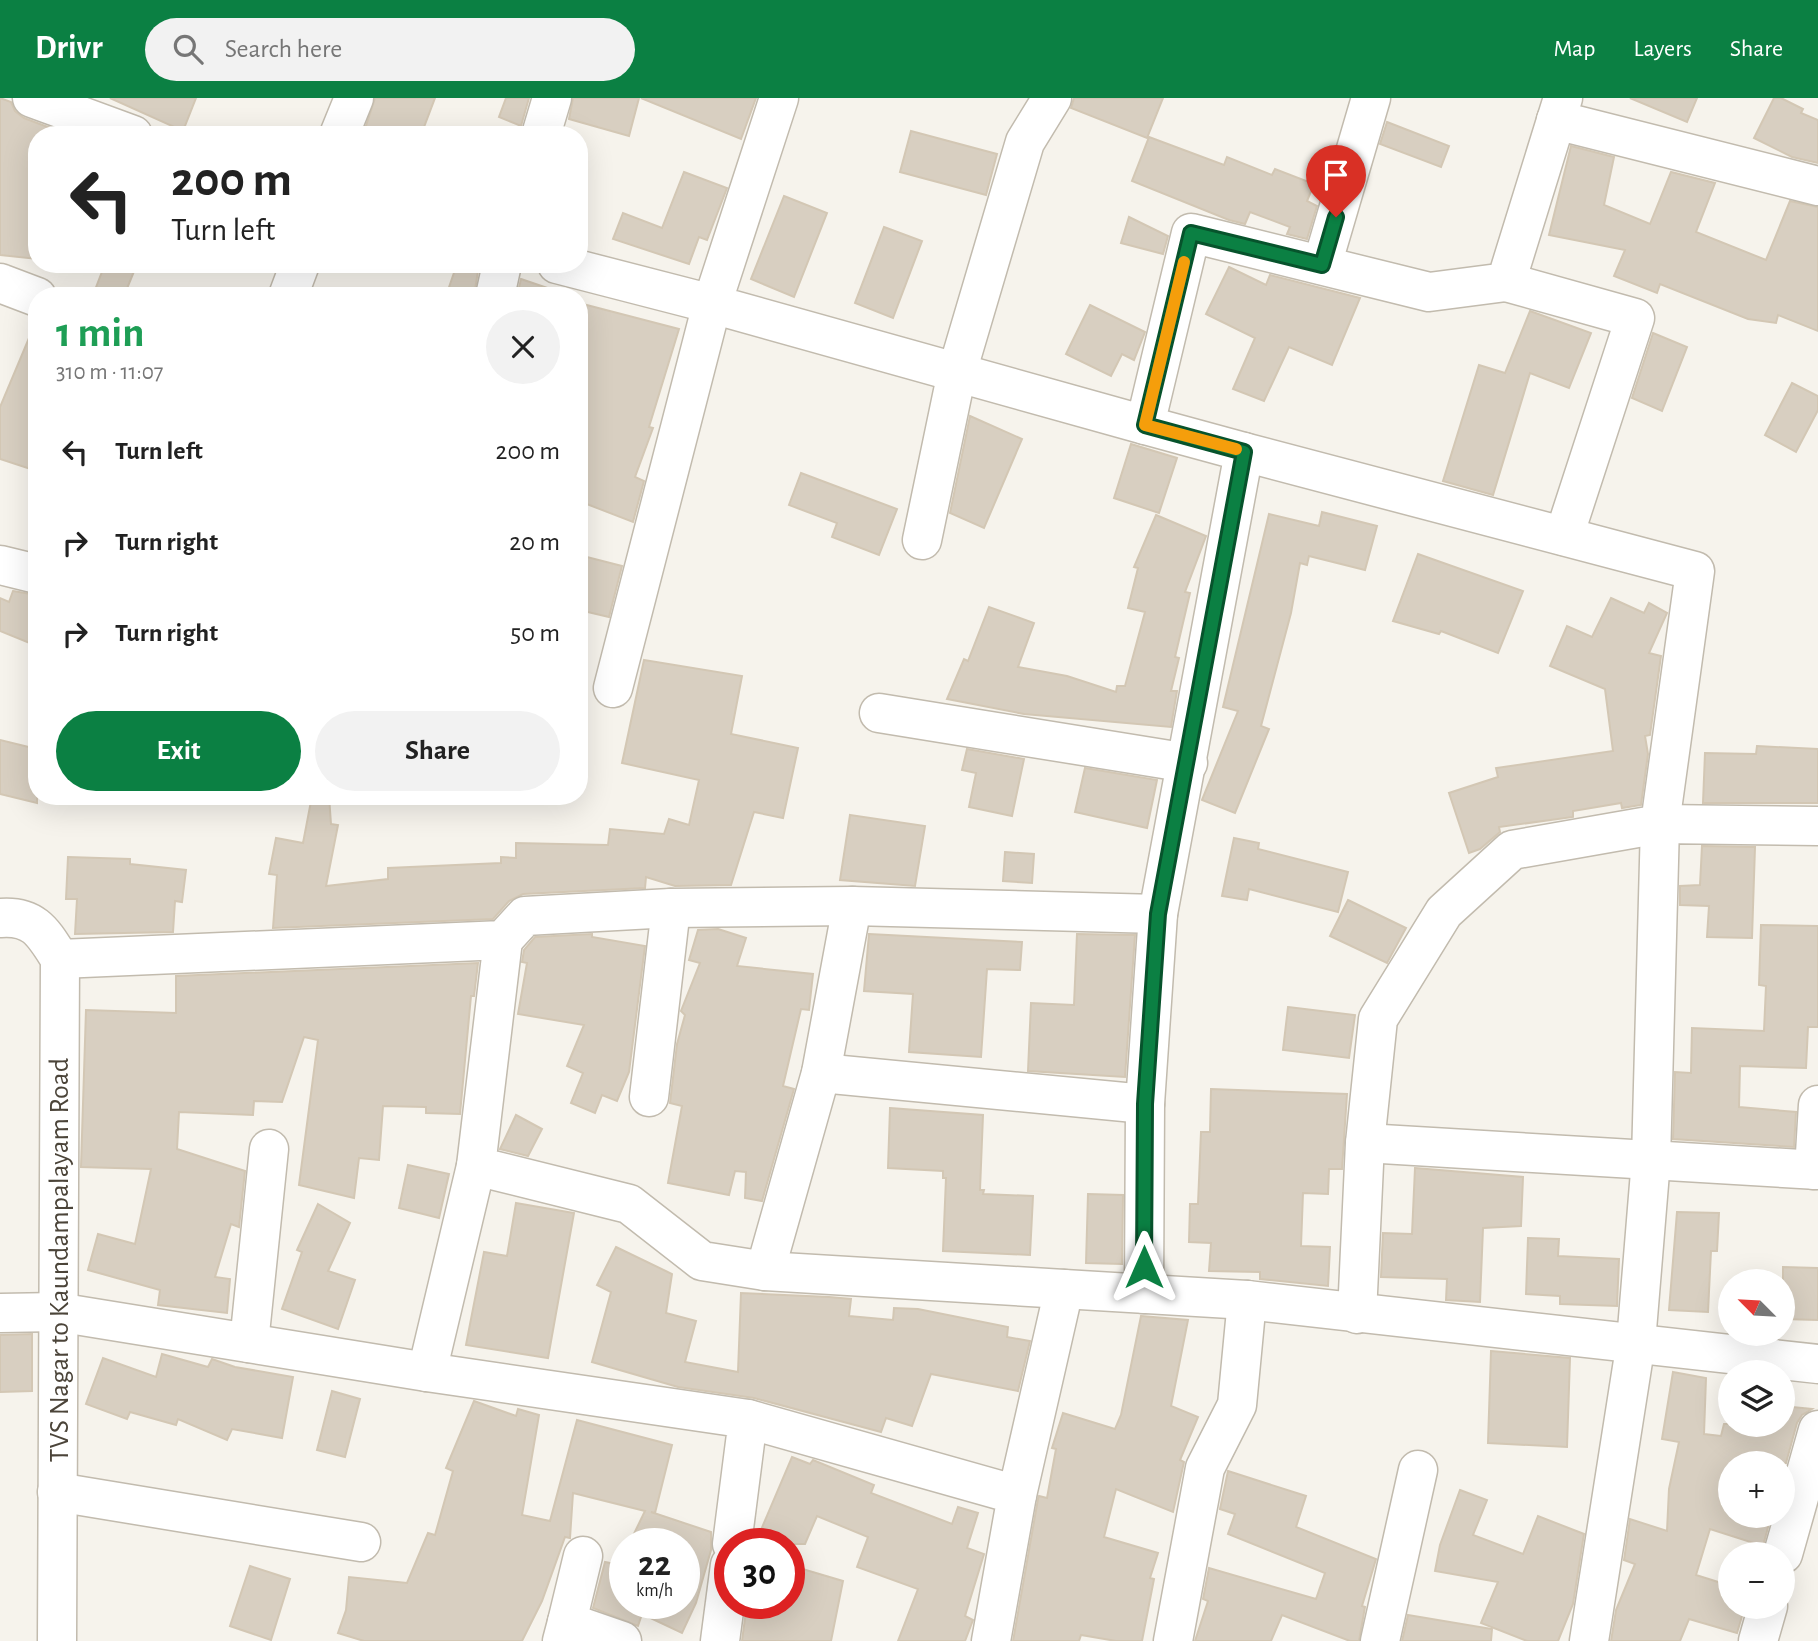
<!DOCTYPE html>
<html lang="en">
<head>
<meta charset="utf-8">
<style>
	:root { --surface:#fff; --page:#f2f2f2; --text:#222; --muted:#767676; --accent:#0b8043 }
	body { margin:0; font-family:"Alegreya Sans",sans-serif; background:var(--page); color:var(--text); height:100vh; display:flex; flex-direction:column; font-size:26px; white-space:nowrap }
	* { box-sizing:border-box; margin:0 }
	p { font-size:23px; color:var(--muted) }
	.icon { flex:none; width:38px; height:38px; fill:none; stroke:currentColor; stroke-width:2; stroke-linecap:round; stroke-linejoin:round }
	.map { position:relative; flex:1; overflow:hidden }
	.drawer { position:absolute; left:28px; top:189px; width:560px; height:518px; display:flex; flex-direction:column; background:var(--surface); border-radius:28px; box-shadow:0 7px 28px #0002 }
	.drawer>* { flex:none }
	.hud { position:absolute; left:28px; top:28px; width:560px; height:147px; border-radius:28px; box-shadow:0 7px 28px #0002; background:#fff; color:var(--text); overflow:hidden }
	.needle { width:46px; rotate:294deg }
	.controls { position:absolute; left:1718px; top:1171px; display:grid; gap:14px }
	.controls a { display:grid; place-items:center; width:77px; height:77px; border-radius:50%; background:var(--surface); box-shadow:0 7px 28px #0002; font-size:35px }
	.speed { position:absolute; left:609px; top:1430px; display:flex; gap:14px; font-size:35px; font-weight:700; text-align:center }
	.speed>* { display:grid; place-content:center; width:91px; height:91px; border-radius:50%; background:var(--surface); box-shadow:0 7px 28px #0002; line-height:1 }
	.speed small { font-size:18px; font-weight:400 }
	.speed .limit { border:10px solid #d22; background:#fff; color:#111 }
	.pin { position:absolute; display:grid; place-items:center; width:60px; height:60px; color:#fff; margin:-72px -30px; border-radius:50% 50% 50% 0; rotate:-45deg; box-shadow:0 0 7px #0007 }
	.pin .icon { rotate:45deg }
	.me { position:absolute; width:77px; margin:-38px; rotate:0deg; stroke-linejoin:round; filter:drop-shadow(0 0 5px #0008) }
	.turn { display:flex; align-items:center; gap:24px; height:147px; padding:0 28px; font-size:32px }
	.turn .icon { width:91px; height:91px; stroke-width:2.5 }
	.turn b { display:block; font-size:49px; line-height:60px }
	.round { display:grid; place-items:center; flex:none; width:74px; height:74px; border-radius:37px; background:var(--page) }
	.headline { display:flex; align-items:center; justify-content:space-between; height:119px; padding:0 28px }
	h1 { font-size:42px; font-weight:700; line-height:52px; color:#1e9e55 }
	.action { display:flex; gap:14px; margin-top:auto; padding:14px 28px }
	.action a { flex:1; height:80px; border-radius:42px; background:var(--accent); color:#fff; font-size:28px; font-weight:700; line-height:80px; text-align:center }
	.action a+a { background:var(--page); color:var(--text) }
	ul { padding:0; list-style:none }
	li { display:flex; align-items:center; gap:21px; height:91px; padding:0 28px }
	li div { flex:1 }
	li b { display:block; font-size:26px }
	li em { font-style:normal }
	header { display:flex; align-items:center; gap:42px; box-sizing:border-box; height:98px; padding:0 35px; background:var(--accent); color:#fff }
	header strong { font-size:33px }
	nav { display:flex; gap:38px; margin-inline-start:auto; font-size:24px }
	.search { width:490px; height:63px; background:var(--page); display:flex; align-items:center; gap:18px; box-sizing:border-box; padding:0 24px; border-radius:38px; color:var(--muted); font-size:26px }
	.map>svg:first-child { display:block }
</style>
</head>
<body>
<header>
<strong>Drivr</strong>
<div class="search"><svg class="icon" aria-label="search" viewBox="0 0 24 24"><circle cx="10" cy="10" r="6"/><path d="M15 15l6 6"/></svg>Search here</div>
<nav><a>Map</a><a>Layers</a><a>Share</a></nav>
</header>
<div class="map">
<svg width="1818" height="1543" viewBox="0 0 1818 1543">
	<rect width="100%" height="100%" fill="#f6f3ec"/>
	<g fill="#d8cfc1" stroke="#d3c7b4" stroke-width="2">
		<path d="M0,0L11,4L15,13L24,20L69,37H37V161L0,157Z"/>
		<path d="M110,0H196L183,33Z"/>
		<path d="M375,0H435L421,37H363Z"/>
		<path d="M506,0H529L521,28L499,19Z"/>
		<path d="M573,0H639L629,38L569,21Z"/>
		<path d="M641,0H756L741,41Z"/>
		<path d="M1074,0H1163L1147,40L1071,10Z"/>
		<path d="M1630,0H1697L1687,24Z"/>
		<path d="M1774,0H1781L1803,11L1801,15L1818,22V65L1792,59L1754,40Z"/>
		<path d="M1387,24L1449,48L1441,69L1380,46Z"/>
		<path d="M911,33L997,56L986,97L900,74Z"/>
		<path d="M1149,39L1224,67L1227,59L1272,77L1275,71L1314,86L1307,103L1317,108L1307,141L1287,136L1290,129L1250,114L1245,126L1229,122L1132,83Z"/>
		<path d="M1571,48L1614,59L1604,107L1650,126L1671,74L1715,85L1696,134L1766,162L1790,103L1818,109V233L1778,217L1776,225L1748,221L1660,186L1657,195L1614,178L1625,152L1549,137Z"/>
		<path d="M684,74L727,90L707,142L699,139L689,166L613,141L623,115L662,130Z"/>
		<path d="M784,98L827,115L794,199L751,181Z"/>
		<path d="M1129,119L1168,138L1163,156L1121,145Z"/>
		<path d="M884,129L922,143L893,220L855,205Z"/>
		<path d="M105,166H137L124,198H109L95,192Z"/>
		<path d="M457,166L479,167L474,198H446Z"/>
		<path d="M1229,169L1266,187L1270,177L1360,200L1332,267L1289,249L1264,303L1233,291L1255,240L1206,216Z"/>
		<path d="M521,181L559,194L558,198H517Z"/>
		<path d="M579,205L679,231L649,329L653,330L635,379L644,383L633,424L579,403Z"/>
		<path d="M1090,207L1145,234L1134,262L1122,256L1111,278L1066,256Z"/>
		<path d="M1530,213L1591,235L1569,290L1530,275L1493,397L1443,383L1479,267L1505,275Z"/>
		<path d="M37,221V373L0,361V309Z"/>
		<path d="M1653,235L1687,249L1662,313L1632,300Z"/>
		<path d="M1792,285L1818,298V312L1796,354L1765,337Z"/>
		<path d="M970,318L1022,341L984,430L950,415Z"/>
		<path d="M1131,346L1177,360L1159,415L1114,400Z"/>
		<path d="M801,375L897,411L879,457L832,439L837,425L789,407Z"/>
		<path d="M1322,414L1377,428L1365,472L1309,458L1307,467L1300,465L1291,515L1261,628L1269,631L1235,715L1202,702L1238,613L1223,609L1269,416L1319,428Z"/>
		<path d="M1156,417L1206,438L1185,494L1190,495L1175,559L1179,560L1171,593H1177L1171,629L1024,616L947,601L964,561L968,563L989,509L1034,525L1018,569L1067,578L1116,594L1117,588H1125L1145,514L1128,510L1138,470L1134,469Z"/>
		<path d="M1418,456L1523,493L1498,555L1441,533L1439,536L1393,523Z"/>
		<path d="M579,457L622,468L609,519L579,512Z"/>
		<path d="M13,493L37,497V548L0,533V500L9,504Z"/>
		<path d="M1611,500L1644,515L1649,505L1667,515L1649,555L1661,558L1650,637L1645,638L1648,656L1641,707L1622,710L1621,705L1573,713V719L1499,729L1500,734L1480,751L1469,755L1449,695L1498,679L1496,670L1613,653L1605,591L1550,568L1567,528L1592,539Z"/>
		<path d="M644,562L742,578L731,636L798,650L783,720L754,714L731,787L675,788L646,779L645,790L523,796L509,803L493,821L273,830L277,777L269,776L276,740L303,745L312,698H329L331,726L338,727L326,788L388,781V770L501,765V759L516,760V745L608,747L610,731L664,736L669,721L689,727L699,682L622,665Z"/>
		<path d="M0,642L37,651V705L0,696Z"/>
		<path d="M1757,648L1818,651V705H1703L1705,655L1756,656Z"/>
		<path d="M967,651L1024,661L1012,718L969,709L976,675L962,672Z"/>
		<path d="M1085,670L1157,682L1147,730L1075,714Z"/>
		<path d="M850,717L925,728L915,788L840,782Z"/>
		<path d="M1234,740L1259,745L1258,751L1348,774L1338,814L1249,791L1247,802L1222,798Z"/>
		<path d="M1702,748L1755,749L1752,840L1707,839L1709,808L1680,807V788L1700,787Z"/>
		<path d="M1005,754L1034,756L1032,785L1003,783Z"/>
		<path d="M68,759L130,761V766L186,772L182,804L175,803L173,834L75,836L77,801H66Z"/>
		<path d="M1348,802L1406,830L1387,865L1330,838Z"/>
		<path d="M1761,827L1818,828V929H1808L1806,970L1740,968L1739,1009L1796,1014L1794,1049L1673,1041L1675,974L1691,975L1692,930L1764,933L1766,888L1759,887Z"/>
		<path d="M718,831L746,840L737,868L813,876L809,912L801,911L783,988L794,991L762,1103L745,1100L746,1074L735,1073L729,1097L668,1085L682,1008L670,1005L677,946L685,917L681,913L700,865L689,862L698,832Z"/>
		<path d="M592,836V839L645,848L629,974L617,1003L602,997L595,1015L571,1005L583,975L567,968L584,927L518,916L527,865L522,864L524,852L535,839Z"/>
		<path d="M869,836L1022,844L1020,872L987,871L981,959L909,954L913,896L864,893Z"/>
		<path d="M1077,836L1135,837L1125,979L1028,973L1031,905L1074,907Z"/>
		<path d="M478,865L474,898H471L460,1016L426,1015V1009L383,1008L379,1062L359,1060L354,1100L299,1087L318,942L304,939L282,1004L254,1003L253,1017L179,1014L177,1051L245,1073L239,1129L231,1126L215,1179L230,1181L227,1215L158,1207L160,1192L88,1172L98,1136L135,1146L151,1071L81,1069L86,912L176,915V878Z"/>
		<path d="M1288,909L1355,917L1349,960L1283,952Z"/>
		<path d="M1211,991L1347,996L1342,1071H1329L1328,1096L1303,1095L1301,1148L1330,1149L1328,1188L1260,1181V1174L1209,1173L1211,1145L1189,1144L1190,1106H1198L1201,1034H1210Z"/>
		<path d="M890,1010L983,1017L980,1092H984L983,1096L1033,1098L1030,1157L943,1153L946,1080H943V1073L888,1070Z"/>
		<path d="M516,1017L542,1031L528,1058L500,1051Z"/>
		<path d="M408,1067L449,1076L439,1120L399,1110Z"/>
		<path d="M1415,1070L1523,1079L1521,1128L1483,1130L1480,1204L1446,1202L1447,1181L1381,1179L1383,1135L1412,1136Z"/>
		<path d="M1088,1096L1123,1097L1122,1166L1086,1165Z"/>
		<path d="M516,1105L574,1115L548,1260L466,1247L484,1154L507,1158Z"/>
		<path d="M318,1106L350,1125L328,1173L355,1182L338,1231L282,1211L302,1154L297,1152Z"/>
		<path d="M1677,1114L1719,1115L1717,1153H1711L1708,1214L1669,1212Z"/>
		<path d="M1528,1140L1559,1141L1558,1158L1619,1161L1617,1208L1560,1206V1198L1526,1196Z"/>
		<path d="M616,1149L672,1176L666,1215L696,1223L685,1264L738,1274L741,1195L829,1199L851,1201L849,1218L893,1222L894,1210L918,1211L1008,1229L1007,1239L1030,1243L1018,1293L931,1276L912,1328L886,1320L881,1334L754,1300L678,1289L592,1264L611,1194L597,1187Z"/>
		<path d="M1783,1169L1818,1170V1222L1783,1221Z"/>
		<path d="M1141,1218L1188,1222L1171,1308L1198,1319L1180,1362L1184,1364L1173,1414L1116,1391L1104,1439L1158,1455L1150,1480L1154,1481L1142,1543H1116L1081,1537L1079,1543H1013L1038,1401L1039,1398L1047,1400L1056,1351L1052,1350L1063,1315L1115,1331L1121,1317Z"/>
		<path d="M32,1236V1293L0,1294V1237Z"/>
		<path d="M1491,1253L1570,1260L1567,1349L1488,1345Z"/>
		<path d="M162,1256L208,1269L212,1261L235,1269L293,1279L282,1340L232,1331L227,1342L178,1321L176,1327L130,1314L127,1321L86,1306L103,1260L156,1279Z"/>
		<path d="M1673,1274L1706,1280L1704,1336L1721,1338L1724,1326H1783V1308L1812,1311L1802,1317L1797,1325L1786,1365H1731V1418H1771L1763,1448L1710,1431L1696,1477L1731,1488V1508H1745L1737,1535L1689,1521L1680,1543H1611L1616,1512L1635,1466L1624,1462L1630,1421L1667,1433L1669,1391L1679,1344L1662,1341Z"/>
		<path d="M332,1293L360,1301L345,1359L317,1352Z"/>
		<path d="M474,1303L516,1318L518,1311L539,1317L522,1417L550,1423L577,1322L672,1347L655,1415L651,1414L711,1434V1452L696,1505L682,1535L642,1516L638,1528L593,1510L605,1464L625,1468V1505H684V1446H629L645,1413L573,1395L570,1440L565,1439L542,1503L522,1543H364L338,1535L346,1512L349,1479L407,1485L428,1435L435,1437L453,1373L446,1370Z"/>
		<path d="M792,1359L810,1366L813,1362L874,1387L871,1395L952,1426L958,1409L978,1415L967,1450L984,1456L965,1518L973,1522L965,1543H898L918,1491L857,1469L868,1439L817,1418L805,1446H755Z"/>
		<path d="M1228,1373L1306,1398L1296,1429L1376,1461L1362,1508L1365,1509L1359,1543H1350L1282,1517L1271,1543H1195L1208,1503L1203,1501L1209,1470L1316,1501L1325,1475L1228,1436L1235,1416L1220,1411Z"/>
		<path d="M1460,1392L1487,1402L1473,1437L1523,1456L1538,1418L1584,1436L1573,1506L1558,1543H1527L1481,1525L1498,1484L1435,1473L1440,1447Z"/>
		<path d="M789,1467L843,1483L831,1543H742L747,1505H789Z"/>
		<path d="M250,1468L290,1481L271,1542L230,1528Z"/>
		<path d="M1408,1517L1492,1531L1491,1543H1402Z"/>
	</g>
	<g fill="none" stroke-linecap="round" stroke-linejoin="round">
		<defs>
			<g id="minor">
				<path d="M32,0L133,37"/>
				<path d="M779,0L712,206L1145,327"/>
				<path d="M1556,22L1818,88"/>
				<path d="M339,37L354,0"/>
				<path d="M541,37L552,0"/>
				<path d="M557,166L712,206L613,590"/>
				<path d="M1322,167L1371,0"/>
				<path d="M1506,184L1635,220L1564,438"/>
				<path d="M0,185L37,199"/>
				<path d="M288,198L300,166"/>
				<path d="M495,198L502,166"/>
				<path d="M1244,354L1695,473L1660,726L1512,752L1444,814L1378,921L1365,1045L1357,1216"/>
				<path d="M922,442L957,274L1025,44L1052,0"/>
				<path d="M0,467L37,476"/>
				<path d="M879,615L1188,665"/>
				<path d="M1158,816L1244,354L1145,327L1191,135L1429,194L1506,184L1563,0"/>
				<path d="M0,820C35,817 44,836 60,861L57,1543"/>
				<path d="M503,842L476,1068L629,1106L702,1163L765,1173L1247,1202L1818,1266"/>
				<path d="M60,861L503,842L525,818L671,810L852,808L1158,816L1145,1006L1144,1196"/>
				<path d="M821,975L1145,1006"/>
				<path d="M649,999L671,810"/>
				<path d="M1365,1045L1818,1072"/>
				<path d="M1814,1072L1818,1007"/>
				<path d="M765,1173L821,975L852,808"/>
				<path d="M0,1215L57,1214L427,1274L748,1321L732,1446"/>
				<path d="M249,1245L269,1051"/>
				<path d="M427,1274L476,1068"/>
				<path d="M748,1321L1017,1397L991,1543"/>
				<path d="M57,1394L361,1444"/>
				<path d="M1017,1397L1064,1191"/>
				<path d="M1783,1456L1818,1332"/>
				<path d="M567,1524L583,1458"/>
				<path d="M562,1543L567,1524L622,1543"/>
				<path d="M720,1543L730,1467"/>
				<path d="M1173,1543L1205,1370L1237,1307L1247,1202"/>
				<path d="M1380,1543L1418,1372"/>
				<path d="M1589,1543L1636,1244L1651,1062L1660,726L1818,728"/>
				<path d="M1758,1543L1768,1508"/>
			</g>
		</defs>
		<use href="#minor" stroke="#c2bbae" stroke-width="41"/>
		<use href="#minor" stroke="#fff" stroke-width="38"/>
	</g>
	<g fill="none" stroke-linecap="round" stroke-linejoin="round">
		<defs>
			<path id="route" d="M1144,1169L1145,1006L1158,816L1244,354L1145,327L1191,135L1322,167L1336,119"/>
		</defs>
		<use href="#route" stroke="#07532c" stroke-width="18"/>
		<use href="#route" stroke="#0b8043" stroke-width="12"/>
		<path stroke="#f59e0b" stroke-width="12" d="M1184,164L1145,327L1236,351"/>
	</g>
	<g text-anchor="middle" stroke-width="5" stroke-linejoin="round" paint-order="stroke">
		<g font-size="28" fill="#4b4439" stroke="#fff">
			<text transform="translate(58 1162) rotate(-90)" y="10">TVS Nagar to Kaundampalayam Road</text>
		</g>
	</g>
</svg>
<div class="controls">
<a><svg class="needle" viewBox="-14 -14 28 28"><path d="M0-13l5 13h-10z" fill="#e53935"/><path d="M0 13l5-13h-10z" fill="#767676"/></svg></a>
<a><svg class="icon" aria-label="layers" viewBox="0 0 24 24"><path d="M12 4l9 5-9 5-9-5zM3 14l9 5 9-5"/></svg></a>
<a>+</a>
<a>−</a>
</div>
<div class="speed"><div>22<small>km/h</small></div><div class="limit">30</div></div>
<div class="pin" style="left:1336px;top:119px;background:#d93025"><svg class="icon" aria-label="arrive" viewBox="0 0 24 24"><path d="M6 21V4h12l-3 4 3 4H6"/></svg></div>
<svg class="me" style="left:1144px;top:1169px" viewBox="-20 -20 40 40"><path d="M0-17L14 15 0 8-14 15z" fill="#0b8043" stroke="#fff" stroke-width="4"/></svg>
<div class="hud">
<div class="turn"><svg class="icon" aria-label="left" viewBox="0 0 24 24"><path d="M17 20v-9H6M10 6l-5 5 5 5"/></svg><div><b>200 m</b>Turn left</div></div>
</div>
<section class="drawer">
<div class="headline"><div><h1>1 min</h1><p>310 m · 11:07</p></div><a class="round"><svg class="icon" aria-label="close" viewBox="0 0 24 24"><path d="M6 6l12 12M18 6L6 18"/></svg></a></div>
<ul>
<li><svg class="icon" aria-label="left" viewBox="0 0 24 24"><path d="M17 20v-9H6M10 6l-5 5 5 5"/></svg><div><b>Turn left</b></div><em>200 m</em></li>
<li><svg class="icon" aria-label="right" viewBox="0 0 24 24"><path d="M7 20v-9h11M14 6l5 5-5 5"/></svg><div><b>Turn right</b></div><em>20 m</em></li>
<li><svg class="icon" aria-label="right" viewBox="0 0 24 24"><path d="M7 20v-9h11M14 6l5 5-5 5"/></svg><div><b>Turn right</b></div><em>50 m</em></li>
</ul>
<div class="action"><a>Exit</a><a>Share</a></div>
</section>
</div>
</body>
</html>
